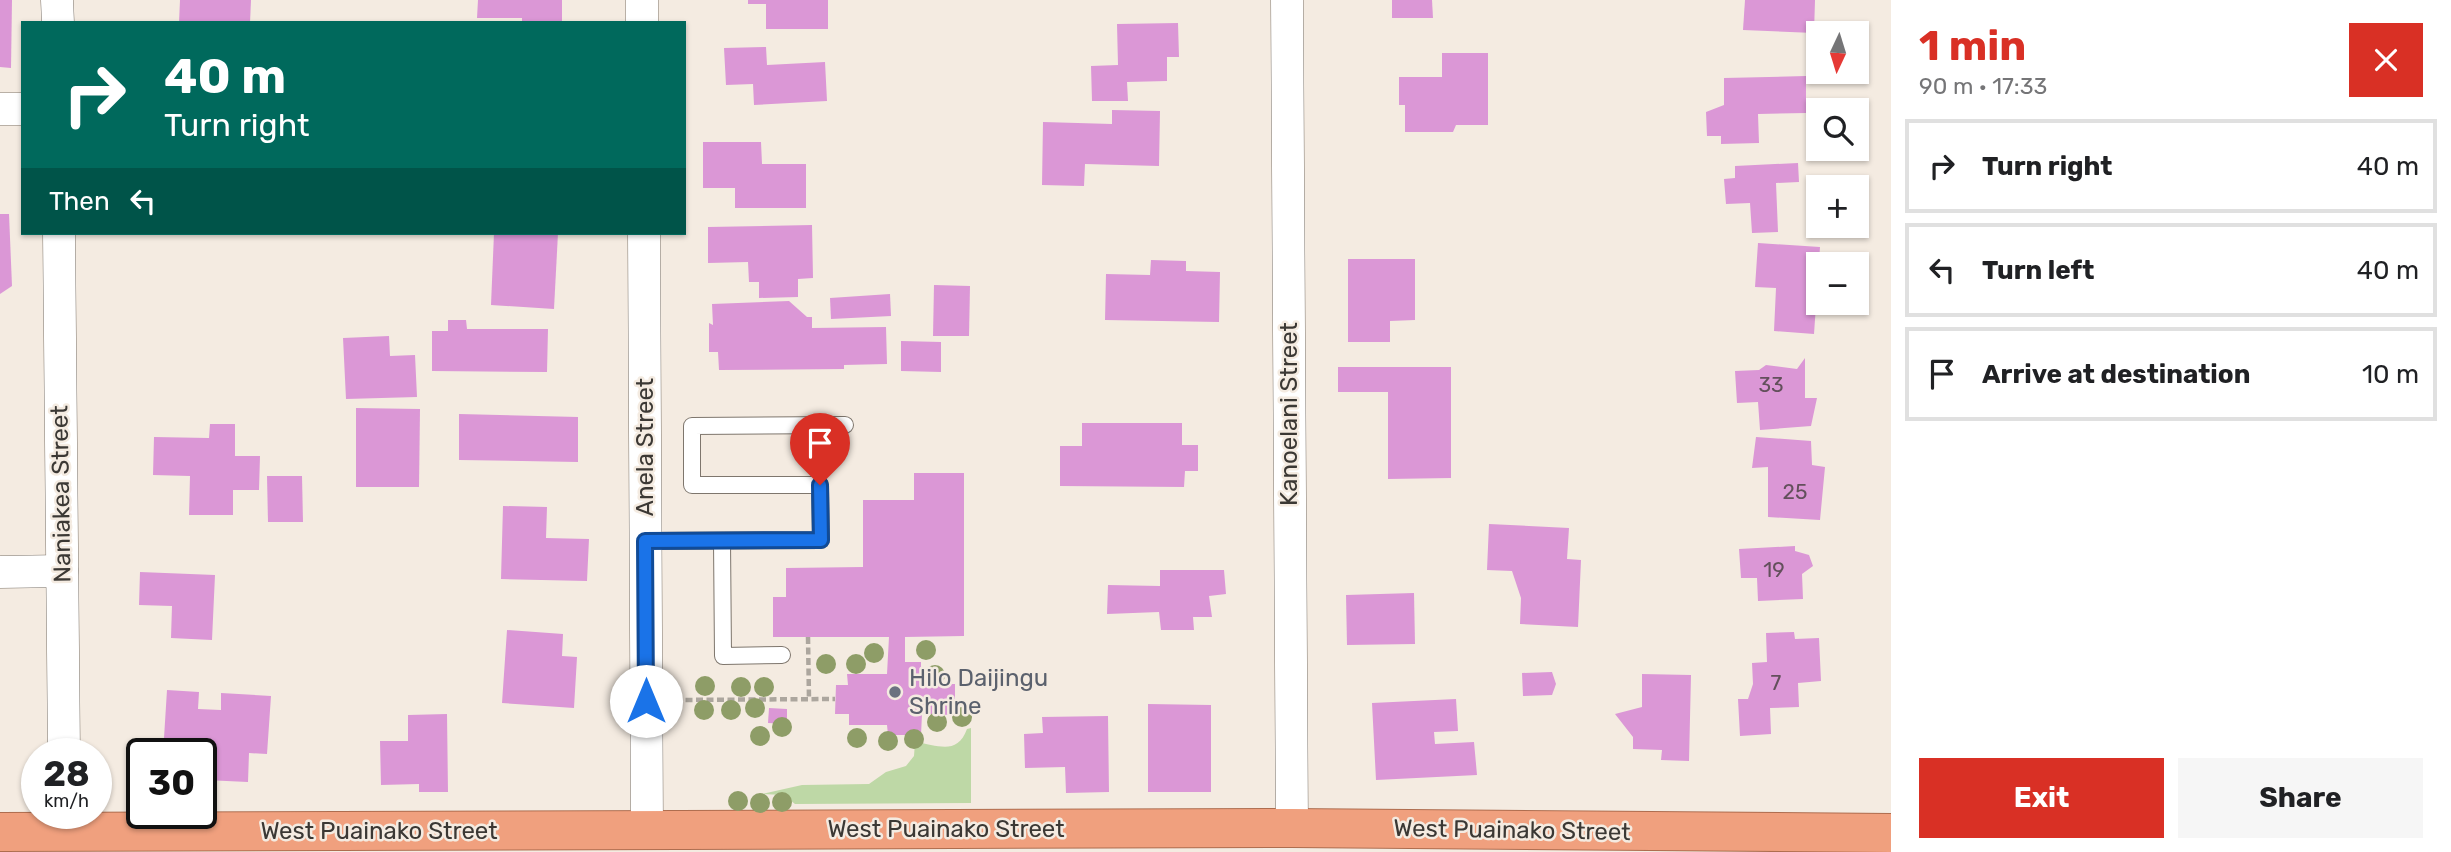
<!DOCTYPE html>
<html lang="en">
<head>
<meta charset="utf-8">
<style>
	:root { --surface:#fff; --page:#f6f6f6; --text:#202124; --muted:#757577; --line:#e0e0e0; --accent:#d93025 }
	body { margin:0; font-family:Rubik,sans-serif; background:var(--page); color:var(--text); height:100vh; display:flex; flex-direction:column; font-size:26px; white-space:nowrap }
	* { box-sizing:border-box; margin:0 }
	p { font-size:23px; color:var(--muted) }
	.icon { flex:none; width:38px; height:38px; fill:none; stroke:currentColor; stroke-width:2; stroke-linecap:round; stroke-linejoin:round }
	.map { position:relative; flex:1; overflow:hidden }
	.drawer { display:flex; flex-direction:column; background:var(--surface); width:560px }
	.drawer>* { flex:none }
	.top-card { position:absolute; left:21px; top:21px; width:665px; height:214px; border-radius:0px; box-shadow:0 2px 5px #0004; background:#00695c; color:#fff; overflow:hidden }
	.needle { width:46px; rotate:184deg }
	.fabs { position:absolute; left:1806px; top:21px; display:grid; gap:14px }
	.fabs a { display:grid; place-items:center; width:63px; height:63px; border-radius:0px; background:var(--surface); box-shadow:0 2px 5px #0004; font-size:35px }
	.speed { position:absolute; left:21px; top:738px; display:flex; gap:14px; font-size:35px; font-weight:700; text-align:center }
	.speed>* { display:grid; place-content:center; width:91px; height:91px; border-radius:50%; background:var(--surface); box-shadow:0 2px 5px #0004; line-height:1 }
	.speed small { font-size:18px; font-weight:400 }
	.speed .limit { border:4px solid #111; border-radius:10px; background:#fff; color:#111 }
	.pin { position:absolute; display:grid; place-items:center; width:60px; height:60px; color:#fff; margin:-72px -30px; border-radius:50% 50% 50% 0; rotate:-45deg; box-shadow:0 0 7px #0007 }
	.pin .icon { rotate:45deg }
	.me { position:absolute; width:77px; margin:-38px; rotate:0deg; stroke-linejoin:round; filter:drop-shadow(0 0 5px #0008) }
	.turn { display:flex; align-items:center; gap:24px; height:147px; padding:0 28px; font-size:32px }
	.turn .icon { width:91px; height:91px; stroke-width:2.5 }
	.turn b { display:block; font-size:49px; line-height:60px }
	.then { display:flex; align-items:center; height:66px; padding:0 28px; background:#0003; gap:14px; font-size:26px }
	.round { display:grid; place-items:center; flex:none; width:74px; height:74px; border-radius:0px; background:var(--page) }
	.overview { display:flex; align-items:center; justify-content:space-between; height:119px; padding:0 28px }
	h1 { font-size:42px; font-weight:700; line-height:52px; color:var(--accent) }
	.primary-button { display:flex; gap:14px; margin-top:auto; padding:14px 28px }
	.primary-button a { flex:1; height:80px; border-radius:0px; background:var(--accent); color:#fff; font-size:28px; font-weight:700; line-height:80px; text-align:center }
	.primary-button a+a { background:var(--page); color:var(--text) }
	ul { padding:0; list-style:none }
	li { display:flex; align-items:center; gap:21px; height:94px; margin:0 14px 10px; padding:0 14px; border:4px solid var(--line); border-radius:0px }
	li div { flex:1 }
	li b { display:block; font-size:26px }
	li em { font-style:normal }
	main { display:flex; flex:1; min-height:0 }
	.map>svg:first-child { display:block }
</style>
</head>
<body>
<main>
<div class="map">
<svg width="1891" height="852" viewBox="0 0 1891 852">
	<rect width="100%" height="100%" fill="#f4ebe1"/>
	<path fill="#bed8a6" d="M971,728V803L795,804L784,795L762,794L802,785L869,784L886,772L906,766L914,756L915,742C938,745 957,756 967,729Z"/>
	<g fill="#db97d6">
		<path d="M0,0H12L11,68L0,67Z"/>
		<path d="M180,0H251L250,23H179Z"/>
		<path d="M478,0H562V23H522V18H477Z"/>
		<path d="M748,0H828V29H766V4H748Z"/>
		<path d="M1392,0H1432L1433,18H1392Z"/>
		<path d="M1745,0H1815L1814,33L1743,30Z"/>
		<path d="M1178,23L1179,57H1167V81L1127,82L1128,101H1092L1091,66L1118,65L1117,24Z"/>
		<path d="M766,47L767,65L825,62L827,101L754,105L753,84L726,85L724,48Z"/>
		<path d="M1442,53H1488V125H1456L1453,132H1405V105H1399V77H1442Z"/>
		<path d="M1806,76V113L1758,114L1759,143L1721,144V136H1707L1706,112L1724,105V78Z"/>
		<path d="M1112,110L1160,111L1159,166L1085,164L1084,186L1042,185L1043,122L1112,124Z"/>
		<path d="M703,142H761L762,164H806V208H735V188H703Z"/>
		<path d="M1798,163L1799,182L1776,183L1778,232L1752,233L1750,203L1726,204L1724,179L1735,178V166Z"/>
		<path d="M0,214H9L12,286L0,294Z"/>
		<path d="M812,225L813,278L798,279V297L759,298V282H749L748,262L708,263V227Z"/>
		<path d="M494,233H558L554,309L491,305Z"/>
		<path d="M1758,243L1820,247L1814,334L1774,331L1776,288L1755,287Z"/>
		<path d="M1348,259H1415V320L1390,321V342H1348Z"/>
		<path d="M1151,260L1186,261V271L1220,272L1219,322L1105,320L1106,274L1150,275Z"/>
		<path d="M934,285L970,286L969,336H933Z"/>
		<path d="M890,294L891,316L831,319L830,298Z"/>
		<path d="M789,301L807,317H812V328L886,327L887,364L844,365V369L719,370L718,352H709V323L713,325L712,304Z"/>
		<path d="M448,320H466L467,329H548L547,372L432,371V331H448Z"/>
		<path d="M389,336L390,356L415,355L417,397L346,399L343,338Z"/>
		<path d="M901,341L941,342V372L901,371Z"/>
		<path d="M1805,358V398H1817L1811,426L1760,430L1758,402L1737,403L1735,371L1759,370L1766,365L1797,369Z"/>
		<path d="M1338,367H1451V478L1388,479V392H1338Z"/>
		<path d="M356,408L420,409L419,487H356Z"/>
		<path d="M459,414L578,417V462L459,460Z"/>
		<path d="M1082,423H1182V445H1198V471H1185L1184,487L1060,486V446H1082Z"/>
		<path d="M210,424H235V456H260L259,490H233V515H189L190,476L153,475L154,437L209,438Z"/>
		<path d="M1756,437L1811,441L1812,465L1825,467L1820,520L1768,517V467L1752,468Z"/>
		<path d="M914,473H964V636L905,637V662H921V684H955V715L922,714L921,735H888L887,725H849V714H835L836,685H848L847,674H887L889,637H773V597H786V568L863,567V500H914Z"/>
		<path d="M267,476H302L303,522H268Z"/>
		<path d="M503,506L547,507L546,538L589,539L587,581L501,579Z"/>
		<path d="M1489,524L1569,528L1567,559L1581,560L1578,627L1520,624L1521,598L1512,571L1487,570Z"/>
		<path d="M1795,546V551L1809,555L1813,566L1802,574L1803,599L1758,601L1757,578H1741L1739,549Z"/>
		<path d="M1160,570H1224L1226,594L1209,596L1212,617H1193L1194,630H1161L1159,612L1107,614L1108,585L1160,586Z"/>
		<path d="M140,572L215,575L212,640L171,638L172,606L139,605Z"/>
		<path d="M1414,593L1415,644L1347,645L1346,595Z"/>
		<path d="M507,630L563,634L562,656L577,657L574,708L502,703Z"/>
		<path d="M1794,632L1795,639L1819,638L1821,681L1798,683L1799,707L1770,708L1771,734L1740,736L1738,699H1748L1753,684L1752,663L1767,662L1766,633Z"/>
		<path d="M1552,672L1556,684L1552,695L1523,696L1522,673Z"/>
		<path d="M1642,674L1691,675L1689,761L1661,760L1662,750L1633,749V737L1615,714L1642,707Z"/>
		<path d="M167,690L199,692L198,709L221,710V693L271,696L267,754L249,753L248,782L205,780L207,754H163Z"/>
		<path d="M1456,699L1458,731L1434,732L1435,744L1474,742L1477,775L1376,780L1372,703Z"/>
		<path d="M1148,704L1211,705V792H1148Z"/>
		<path d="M769,708L787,709V724L768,723Z"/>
		<path d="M447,714L448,792H419V784L381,785L380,741H408V715Z"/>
		<path d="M1108,716L1109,792L1066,793L1065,767L1025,768L1024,734L1043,733L1042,717Z"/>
	</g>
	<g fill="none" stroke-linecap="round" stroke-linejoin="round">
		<defs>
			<g id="service">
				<path d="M645,541L821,540L820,485H692V426L845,425"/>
				<path d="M722,541L723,656L782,655"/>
			</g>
			<g id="minor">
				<path d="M57,0L58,23"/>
				<path d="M642,0V23"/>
				<path d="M1287,0L1292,828"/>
				<path d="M0,109H23"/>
				<path d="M59,233L64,754"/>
				<path d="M644,233L647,829"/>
				<path d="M0,572L62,571"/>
			</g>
			<path id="trunk" d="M0,832L1292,828L1891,833"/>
		</defs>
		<use href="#service" stroke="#7e766d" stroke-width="18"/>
		<use href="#minor" stroke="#7e766d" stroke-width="33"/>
		<use href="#trunk" stroke="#ae6d4f" stroke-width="40"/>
		<g stroke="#aca69e" stroke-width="4.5" stroke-dasharray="7 3.5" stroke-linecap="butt">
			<path d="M808,637L809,699"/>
			<path d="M675,700L835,699"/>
		</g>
		<use href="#service" stroke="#fff" stroke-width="16"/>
		<use href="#minor" stroke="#fff" stroke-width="32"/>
		<use href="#trunk" stroke="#f0a07e" stroke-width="38"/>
	</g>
	<g fill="#8e9d67">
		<circle cx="926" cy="650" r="10"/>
		<circle cx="874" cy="653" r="10"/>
		<circle cx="826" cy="664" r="10"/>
		<circle cx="856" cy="664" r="10"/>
		<circle cx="935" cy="675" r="10"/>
		<circle cx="705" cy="686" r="10"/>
		<circle cx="741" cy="687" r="10"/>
		<circle cx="764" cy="687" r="10"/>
		<circle cx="755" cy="708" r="10"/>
		<circle cx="704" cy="710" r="10"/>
		<circle cx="731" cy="710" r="10"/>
		<circle cx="962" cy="717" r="10"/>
		<circle cx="937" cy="722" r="10"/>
		<circle cx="782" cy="727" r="10"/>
		<circle cx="760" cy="736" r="10"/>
		<circle cx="857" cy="738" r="10"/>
		<circle cx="914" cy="739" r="10"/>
		<circle cx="888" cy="741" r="10"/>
		<circle cx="738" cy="801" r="10"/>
		<circle cx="782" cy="802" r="10"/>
		<circle cx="760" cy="803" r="10"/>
	</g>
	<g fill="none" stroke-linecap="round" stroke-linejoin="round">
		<defs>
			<path id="route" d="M646,701L645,541L821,540L820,485"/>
		</defs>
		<use href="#route" stroke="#114b97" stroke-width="18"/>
		<use href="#route" stroke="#1a73e8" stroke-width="12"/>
	</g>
	<circle fill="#6b7280" stroke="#f4ebe1" stroke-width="2.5" cx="895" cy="692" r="7"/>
	<g text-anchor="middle" stroke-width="5" stroke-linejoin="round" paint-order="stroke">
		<g font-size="21" fill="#63505c">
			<text x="1771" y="392">33</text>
			<text x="1795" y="499">25</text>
			<text x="1774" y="577">19</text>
			<text x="1776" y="690">7</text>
		</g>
		<g font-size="24" fill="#3b3834" stroke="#f4ebe1">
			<text transform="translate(1289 414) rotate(-90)" y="8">Kanoelani Street</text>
			<text transform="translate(645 447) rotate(-90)" y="8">Anela Street</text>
			<text transform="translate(61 494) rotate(-91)" y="8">Naniakea Street</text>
			<text x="946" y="837">West Puainako Street</text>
			<text transform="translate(1512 830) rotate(1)" y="8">West Puainako Street</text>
			<text x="379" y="839">West Puainako Street</text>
		</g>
		<g font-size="24" fill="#5b616d" stroke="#f4ebe1" text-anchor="start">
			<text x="909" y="686">Hilo Daijingu<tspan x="909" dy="28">Shrine</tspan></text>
		</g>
	</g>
</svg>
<div class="fabs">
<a><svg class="needle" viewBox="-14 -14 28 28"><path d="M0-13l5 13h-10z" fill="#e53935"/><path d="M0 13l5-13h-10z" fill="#757577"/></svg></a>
<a><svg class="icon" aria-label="search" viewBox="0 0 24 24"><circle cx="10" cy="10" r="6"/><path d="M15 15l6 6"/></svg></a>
<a>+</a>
<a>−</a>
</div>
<div class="speed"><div>28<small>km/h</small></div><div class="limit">30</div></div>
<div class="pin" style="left:820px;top:485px;background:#d93025"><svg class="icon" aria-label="arrive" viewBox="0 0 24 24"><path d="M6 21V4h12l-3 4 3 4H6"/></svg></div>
<svg class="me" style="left:646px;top:701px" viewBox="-20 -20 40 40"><circle r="19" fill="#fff"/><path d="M0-13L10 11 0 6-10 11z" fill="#1a73e8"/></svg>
<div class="top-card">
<div class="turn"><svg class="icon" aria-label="right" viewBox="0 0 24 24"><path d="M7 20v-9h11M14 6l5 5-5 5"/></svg><div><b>40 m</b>Turn right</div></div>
<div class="then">Then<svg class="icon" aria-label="left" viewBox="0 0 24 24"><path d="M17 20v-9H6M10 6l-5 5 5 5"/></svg></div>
</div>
</div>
<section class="drawer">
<div class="overview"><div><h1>1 min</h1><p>90 m · 17:33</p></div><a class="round" style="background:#d93025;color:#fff"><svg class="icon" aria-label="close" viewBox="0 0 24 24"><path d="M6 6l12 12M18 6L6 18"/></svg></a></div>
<ul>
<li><svg class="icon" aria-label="right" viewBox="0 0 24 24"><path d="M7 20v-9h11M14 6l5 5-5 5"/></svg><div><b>Turn right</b></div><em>40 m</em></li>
<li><svg class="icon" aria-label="left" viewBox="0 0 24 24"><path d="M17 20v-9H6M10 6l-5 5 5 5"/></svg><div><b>Turn left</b></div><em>40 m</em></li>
<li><svg class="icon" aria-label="arrive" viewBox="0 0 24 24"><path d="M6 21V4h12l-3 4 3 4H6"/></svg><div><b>Arrive at destination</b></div><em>10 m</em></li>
</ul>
<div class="primary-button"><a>Exit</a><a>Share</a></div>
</section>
</main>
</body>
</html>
